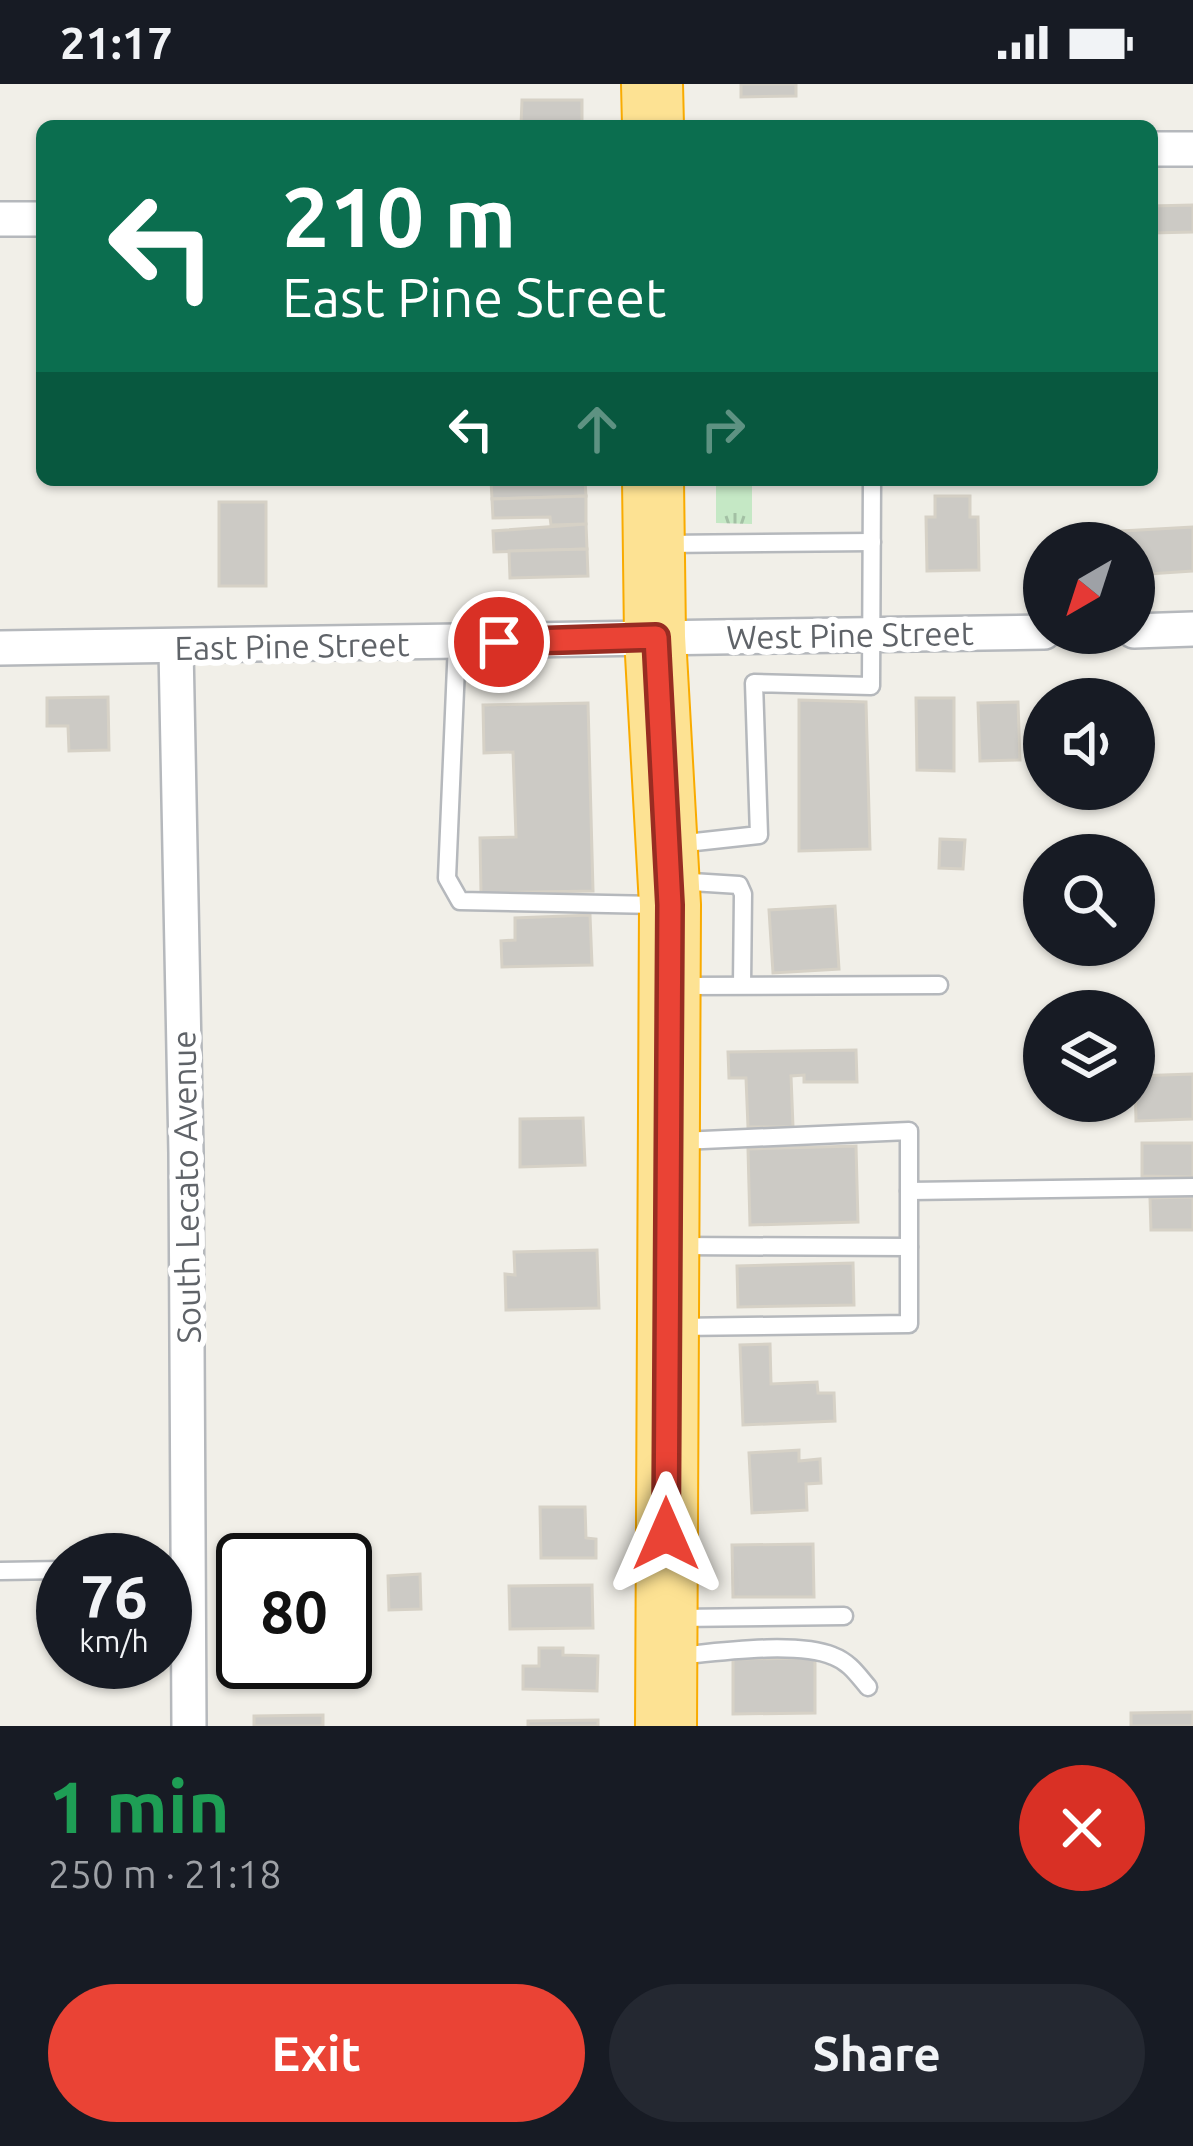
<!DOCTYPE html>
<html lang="en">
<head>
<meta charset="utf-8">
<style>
	:root { --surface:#171b24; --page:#242831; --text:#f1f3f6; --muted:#9ea1a6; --accent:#ea4335 }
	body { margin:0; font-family:Ubuntu,sans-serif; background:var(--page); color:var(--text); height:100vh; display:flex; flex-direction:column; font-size:45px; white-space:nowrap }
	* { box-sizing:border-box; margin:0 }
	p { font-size:39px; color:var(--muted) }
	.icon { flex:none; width:66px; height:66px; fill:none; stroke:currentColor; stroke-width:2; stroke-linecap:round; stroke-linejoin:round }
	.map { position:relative; height:1642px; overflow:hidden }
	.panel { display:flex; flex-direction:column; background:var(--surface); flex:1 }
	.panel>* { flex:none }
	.hud { position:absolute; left:36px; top:36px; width:1122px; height:366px; border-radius:18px; box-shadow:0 3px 9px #0004; background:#0b6e4f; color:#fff; overflow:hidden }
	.needle { width:78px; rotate:219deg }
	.tools { position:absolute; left:1023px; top:438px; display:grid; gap:24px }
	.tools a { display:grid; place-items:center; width:132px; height:132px; border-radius:50%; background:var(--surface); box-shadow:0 3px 9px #0004; font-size:60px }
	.speed { position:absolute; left:36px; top:1449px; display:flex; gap:24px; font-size:60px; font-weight:700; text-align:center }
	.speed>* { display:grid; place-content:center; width:156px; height:156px; border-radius:50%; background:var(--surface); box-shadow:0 3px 9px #0004; line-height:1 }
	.speed small { font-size:30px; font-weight:400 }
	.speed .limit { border:6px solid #111; border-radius:18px; background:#fff; color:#111 }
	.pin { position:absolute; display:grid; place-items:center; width:102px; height:102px; color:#fff; margin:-51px; border:6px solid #fff; border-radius:50%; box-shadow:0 3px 12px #0007 }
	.me { position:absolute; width:132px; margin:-66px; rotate:0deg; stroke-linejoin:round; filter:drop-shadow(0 0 9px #0008) }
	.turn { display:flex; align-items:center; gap:42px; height:252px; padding:0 48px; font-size:54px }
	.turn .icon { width:156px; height:156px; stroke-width:2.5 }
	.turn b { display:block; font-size:84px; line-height:102px }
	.lanes { display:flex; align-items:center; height:114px; padding:0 48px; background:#0003; justify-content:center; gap:60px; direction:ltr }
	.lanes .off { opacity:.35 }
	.round { display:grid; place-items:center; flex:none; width:126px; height:126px; border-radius:63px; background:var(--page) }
	.head { display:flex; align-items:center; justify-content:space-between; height:204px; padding:0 48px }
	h1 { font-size:72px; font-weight:600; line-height:90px; color:#1e9e55 }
	.button { display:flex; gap:24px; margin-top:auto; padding:24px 48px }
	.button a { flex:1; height:138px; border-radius:72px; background:var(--accent); color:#fff; font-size:48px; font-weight:600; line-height:138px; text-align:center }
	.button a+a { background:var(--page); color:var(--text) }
	.status { display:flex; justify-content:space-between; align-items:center; height:84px; padding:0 60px; background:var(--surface); direction:ltr }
	.status svg { height:33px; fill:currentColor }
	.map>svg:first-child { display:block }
</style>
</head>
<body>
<div class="status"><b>21:17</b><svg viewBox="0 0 49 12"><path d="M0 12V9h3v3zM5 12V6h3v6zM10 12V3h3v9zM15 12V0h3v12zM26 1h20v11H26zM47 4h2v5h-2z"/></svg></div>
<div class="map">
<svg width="1193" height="1642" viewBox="0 0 1193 1642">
	<defs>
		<pattern id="grass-tufts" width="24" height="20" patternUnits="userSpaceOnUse" patternTransform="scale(3)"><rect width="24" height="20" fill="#c5e8c5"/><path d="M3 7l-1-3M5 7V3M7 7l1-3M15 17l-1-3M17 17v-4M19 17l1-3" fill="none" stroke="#a3c0a4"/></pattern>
	</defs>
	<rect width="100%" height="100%" fill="#f1efe8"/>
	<path fill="url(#grass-tufts)" d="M716,396H752V440L716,439Z"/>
	<g fill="#cccac5" stroke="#d6d1c6" stroke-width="3">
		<path d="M741,0H796V12L741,13Z"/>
		<path d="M522,16H582V42H521Z"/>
		<path d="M1193,121V148L1152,149V122Z"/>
		<path d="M491,396H585L586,412L492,415Z"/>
		<path d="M586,412V440L551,441L550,433L493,434L492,415Z"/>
		<path d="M935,412H970V433H978L979,486L927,487L926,433H935Z"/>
		<rect x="219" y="418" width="47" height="84"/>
		<path d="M586,440L587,465L494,468L493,447Z"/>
		<path d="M1193,443V487L1134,491V459H1104V448Z"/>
		<path d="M587,465L588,492L510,494L509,467Z"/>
		<path d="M108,613L109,666L69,667L68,642H47V614Z"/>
		<path d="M916,614H954V687L917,686Z"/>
		<path d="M799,616L866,618L870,765L799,767Z"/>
		<path d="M1018,618L1020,676L980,677L978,619Z"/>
		<path d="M588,619L593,807L481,809L480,754L516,753L513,668L484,669L483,621Z"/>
		<path d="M940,755L965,756L963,785L939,784Z"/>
		<path d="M835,822L839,885L773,889L769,826Z"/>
		<path d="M590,831L592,881L502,883L501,857L515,856V834Z"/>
		<path d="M856,966L857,998H804V991L791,992L793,1043H748L746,994H729L728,968Z"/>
		<path d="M1193,990V1035L1136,1037L1135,992Z"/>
		<path d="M583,1034L585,1081L520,1083V1035Z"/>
		<path d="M1142,1059H1193V1093L1142,1092Z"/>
		<path d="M856,1062L858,1138L750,1141L748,1065Z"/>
		<path d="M1193,1113V1146H1151L1150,1114Z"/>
		<path d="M597,1166L599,1224L506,1226L505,1190L515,1191L514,1168Z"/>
		<path d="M853,1179L854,1221L738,1223L737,1182Z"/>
		<path d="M770,1260L771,1300L817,1298L818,1309H834L835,1337L743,1341L740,1261Z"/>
		<path d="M799,1366V1377L820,1375L821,1399L806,1400L807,1426L752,1429L749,1369Z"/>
		<path d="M540,1423H585L586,1454L596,1455V1474H541Z"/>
		<path d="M813,1460L814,1513H733L732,1461Z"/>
		<path d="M420,1490L421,1525L389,1526L388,1492Z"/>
		<path d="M592,1501L593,1544L510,1545L509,1502Z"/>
		<path d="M539,1564H563V1571L598,1572L597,1607L523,1605V1582H539Z"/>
		<path d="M815,1574V1629L733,1630V1575Z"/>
		<path d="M1193,1628V1642H1131V1629Z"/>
		<path d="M323,1631V1642H254V1632Z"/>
		<path d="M598,1636V1642H528V1637Z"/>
	</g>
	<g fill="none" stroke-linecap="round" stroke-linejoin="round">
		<defs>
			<g id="lane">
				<path d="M663,460L872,458"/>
				<path d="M457,559L447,794L460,817L657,821"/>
				<path d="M677,760L759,751L754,599L871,602L872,396"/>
				<path d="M676,797L739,801L743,810L742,901"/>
				<path d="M682,902L939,901"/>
				<path d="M681,1057L909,1047V1107L1193,1103"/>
				<path d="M676,1162L909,1163"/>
				<path d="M677,1243L909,1240V1107"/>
				<path d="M0,1487L63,1486"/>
				<path d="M678,1534L844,1532"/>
				<path d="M678,1572C718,1568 796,1557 833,1572C849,1578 857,1590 868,1603"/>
			</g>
			<g id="street">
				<path d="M1152,65H1193"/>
				<path d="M0,135H42"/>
				<path d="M1134,547L1193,545"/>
				<path d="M0,564L1044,548"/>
				<path d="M176,564L186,1069L189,1642"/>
			</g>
			<g id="highway">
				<path d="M652,0L653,42"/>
				<path d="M653,396L655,553L670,821L666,1642"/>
			</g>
		</defs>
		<use href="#lane" stroke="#b5b8bc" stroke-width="21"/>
		<use href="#street" stroke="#b5b8bc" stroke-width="38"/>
		<use href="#highway" stroke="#f9ab00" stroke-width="64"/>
		<use href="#lane" stroke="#fff" stroke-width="16"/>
		<use href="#street" stroke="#fff" stroke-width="33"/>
		<use href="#highway" stroke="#fde293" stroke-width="60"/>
	</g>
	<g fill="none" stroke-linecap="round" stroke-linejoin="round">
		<defs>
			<path id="route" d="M499,558L656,553L670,821L666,1450"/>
		</defs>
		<use href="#route" stroke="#982c22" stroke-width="30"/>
		<use href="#route" stroke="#ea4335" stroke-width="21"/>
	</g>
	<g text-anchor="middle" stroke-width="12" stroke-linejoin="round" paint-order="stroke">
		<g font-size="33" fill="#5f6368" stroke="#fff">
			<text transform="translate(850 551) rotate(-1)" y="12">West Pine Street</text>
			<text transform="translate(292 562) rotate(-1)" y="12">East Pine Street</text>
			<text transform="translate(186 1103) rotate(-91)" y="12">South Lecato Avenue</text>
		</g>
	</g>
</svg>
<div class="tools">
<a><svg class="needle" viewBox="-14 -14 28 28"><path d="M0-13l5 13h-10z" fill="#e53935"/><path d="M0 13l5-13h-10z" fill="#9ea1a6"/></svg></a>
<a><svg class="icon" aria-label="sound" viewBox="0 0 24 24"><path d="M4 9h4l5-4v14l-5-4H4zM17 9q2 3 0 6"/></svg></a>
<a><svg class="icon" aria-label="search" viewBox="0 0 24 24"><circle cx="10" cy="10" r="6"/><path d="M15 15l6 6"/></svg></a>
<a><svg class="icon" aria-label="layers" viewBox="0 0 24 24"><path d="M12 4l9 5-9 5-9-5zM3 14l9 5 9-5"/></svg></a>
</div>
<div class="speed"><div>76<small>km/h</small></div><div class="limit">80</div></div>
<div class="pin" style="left:499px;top:558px;background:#d93025"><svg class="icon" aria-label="arrive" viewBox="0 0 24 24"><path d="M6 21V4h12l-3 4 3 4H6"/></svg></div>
<svg class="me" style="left:666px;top:1450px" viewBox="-20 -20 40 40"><path d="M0-17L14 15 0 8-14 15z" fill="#ea4335" stroke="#fff" stroke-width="4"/></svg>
<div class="hud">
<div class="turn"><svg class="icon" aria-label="left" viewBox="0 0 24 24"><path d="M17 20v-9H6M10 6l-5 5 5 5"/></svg><div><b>210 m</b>East Pine Street</div></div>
<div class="lanes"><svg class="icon" aria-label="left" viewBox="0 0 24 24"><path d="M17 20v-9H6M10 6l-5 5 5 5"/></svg><svg class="icon off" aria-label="ahead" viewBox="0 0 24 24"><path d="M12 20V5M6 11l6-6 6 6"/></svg><svg class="icon off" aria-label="right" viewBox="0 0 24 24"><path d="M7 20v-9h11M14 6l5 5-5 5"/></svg></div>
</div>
</div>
<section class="panel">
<div class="head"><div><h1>1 min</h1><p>250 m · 21:18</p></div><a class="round" style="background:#d93025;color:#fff"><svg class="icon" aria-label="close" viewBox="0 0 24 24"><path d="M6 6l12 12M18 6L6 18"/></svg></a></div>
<div class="button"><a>Exit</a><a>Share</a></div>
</section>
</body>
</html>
